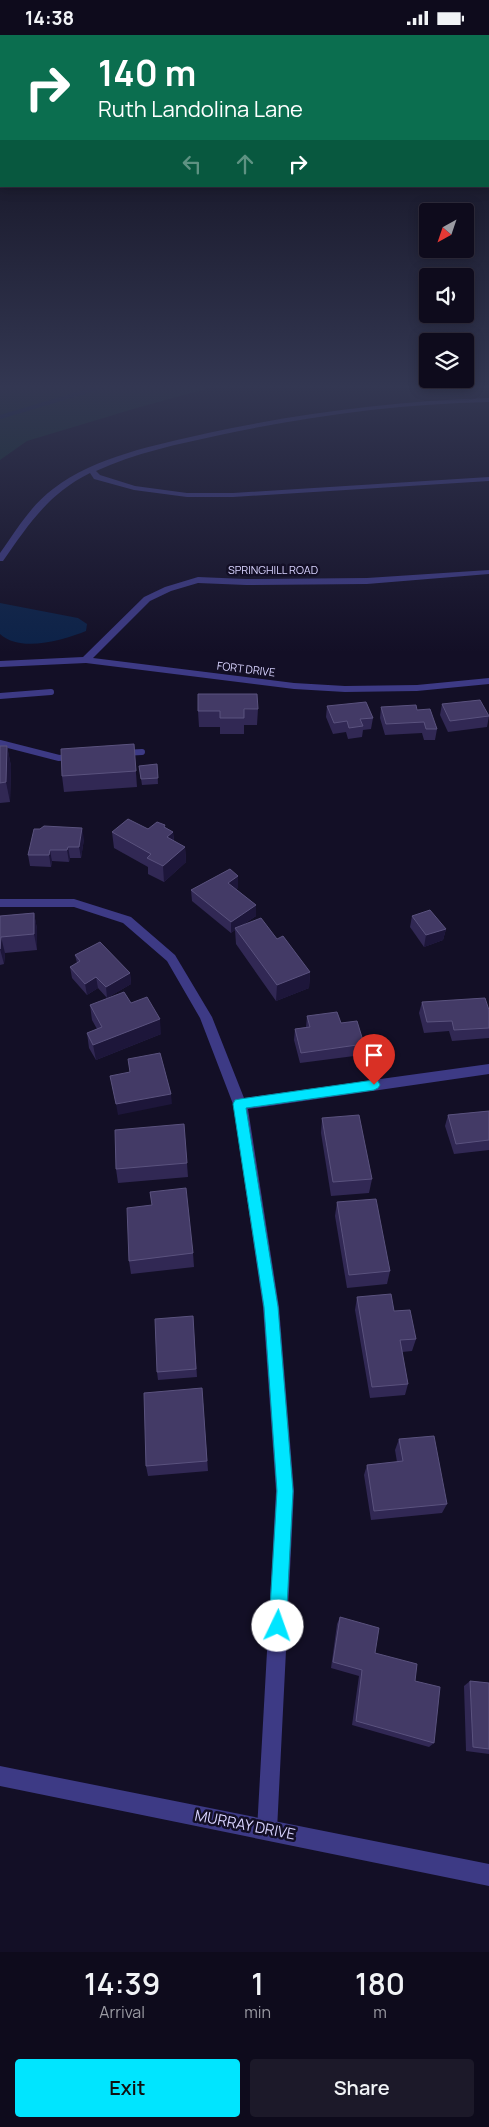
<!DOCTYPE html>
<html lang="en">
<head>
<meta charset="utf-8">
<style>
	:root { --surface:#0e0b1c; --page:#1c1929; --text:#f1f3f6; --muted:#9b9ba3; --line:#2e2b3b; --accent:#00e5ff }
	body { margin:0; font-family:Manrope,sans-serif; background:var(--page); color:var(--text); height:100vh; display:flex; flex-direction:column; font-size:19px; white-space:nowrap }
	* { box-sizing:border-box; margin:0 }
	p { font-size:16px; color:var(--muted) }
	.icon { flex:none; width:28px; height:28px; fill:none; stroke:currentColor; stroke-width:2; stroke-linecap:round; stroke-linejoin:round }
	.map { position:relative; height:1917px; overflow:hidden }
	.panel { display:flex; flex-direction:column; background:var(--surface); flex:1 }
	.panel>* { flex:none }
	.guide { position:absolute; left:0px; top:0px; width:490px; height:152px; box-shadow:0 2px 12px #0003,0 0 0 1px var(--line); background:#0b6e4f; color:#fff; overflow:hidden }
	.needle { width:32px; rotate:220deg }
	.buttons { position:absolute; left:419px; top:168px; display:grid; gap:10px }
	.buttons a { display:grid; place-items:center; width:55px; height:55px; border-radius:5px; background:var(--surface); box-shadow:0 2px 12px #0003,0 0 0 1px var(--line); font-size:25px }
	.pin { position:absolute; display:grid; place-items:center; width:42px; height:42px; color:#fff; margin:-51px -21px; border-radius:50% 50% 50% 0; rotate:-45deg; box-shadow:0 0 5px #0007 }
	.pin .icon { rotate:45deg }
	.me { position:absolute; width:55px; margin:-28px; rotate:3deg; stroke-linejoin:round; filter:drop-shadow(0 0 4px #0008) }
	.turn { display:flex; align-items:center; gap:18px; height:105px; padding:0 15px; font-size:22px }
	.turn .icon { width:65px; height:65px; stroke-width:2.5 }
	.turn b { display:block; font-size:35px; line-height:42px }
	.lanes { display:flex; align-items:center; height:48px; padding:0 15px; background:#0003; justify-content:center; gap:25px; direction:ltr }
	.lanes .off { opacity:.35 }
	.eta { display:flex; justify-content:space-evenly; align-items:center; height:85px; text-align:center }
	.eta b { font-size:30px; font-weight:600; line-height:35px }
	.primary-button { display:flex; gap:10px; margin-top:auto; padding:10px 15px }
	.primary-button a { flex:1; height:58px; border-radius:5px; background:var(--accent); color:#111; font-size:20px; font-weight:600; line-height:58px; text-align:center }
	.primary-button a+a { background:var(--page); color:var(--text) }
	.status { display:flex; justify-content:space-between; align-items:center; height:35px; padding:0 25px; background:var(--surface); direction:ltr }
	.status svg { height:14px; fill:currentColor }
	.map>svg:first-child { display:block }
</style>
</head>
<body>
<div class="status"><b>14:38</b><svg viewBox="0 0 49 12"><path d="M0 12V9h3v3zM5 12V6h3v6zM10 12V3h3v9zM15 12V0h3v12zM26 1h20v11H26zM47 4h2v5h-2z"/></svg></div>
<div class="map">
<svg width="489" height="1917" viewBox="0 0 489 1917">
	<rect width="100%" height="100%" fill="#130f26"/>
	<path fill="#12302f" d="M0,349H224L140,372L27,406L0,425Z"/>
	<path fill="#0c2248" d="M0,568L78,583L87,589L86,596C64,605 20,618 0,599Z"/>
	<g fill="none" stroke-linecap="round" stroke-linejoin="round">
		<path stroke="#0c2248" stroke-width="4" d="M0,382L111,349"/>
		<g stroke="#3d3a85" stroke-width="6">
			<path d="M0,661L51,657"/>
			<path d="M0,708L59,723L73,722"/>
			<path d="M123,718L142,717"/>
		</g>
		<g fill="#3d3a85" fill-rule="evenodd">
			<path d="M489,363V367C398,369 309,381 220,400C178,409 135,418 96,436L100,440L135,451L187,458H233L489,442V446L233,462H187L134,455L94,444L90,438C48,459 29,489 3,526H0V518C16,496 30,471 53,454C96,421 156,410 208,398C301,378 394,366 489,363Z"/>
			<path d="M489,535V539L367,549L246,550L198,548L171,556L150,566L93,623L294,648L345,651L417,650L489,643V649L417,656L345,657L294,654L86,628L0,632V626L83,622L144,562L165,552L198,542L246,544L367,543Z"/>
			<path d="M0,864H74L131,882L175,920L212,982L244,1063L489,1029V1039L248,1074L279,1272L294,1456L277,1795L274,1802L267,1805L260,1802L257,1795L276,1456L263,1272L233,1069L200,983L167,926L123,888L74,872H0Z"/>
		</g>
		<path fill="#3d3a85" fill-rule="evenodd" d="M0,1731L489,1829V1851L0,1751Z"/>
	</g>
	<g fill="#312854">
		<path d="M442,669L489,681L487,692L448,697L440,680Z"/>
		<path d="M327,671L373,683L371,694L363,695L362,702L348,704L346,697L333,699L326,682Z"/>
		<path d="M381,672L417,675L437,694L435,705H424L422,698L385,700L380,683Z"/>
		<path d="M258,674L257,690H244V699H220V692H199L198,676Z"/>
		<path d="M134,709L137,752L64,757L62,741Z"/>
		<path d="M0,711H7L11,731L10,767L0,768Z"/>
		<path d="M157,729L158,749L142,750L139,731Z"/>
		<path d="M165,792L173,797L174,806L185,812L186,827L164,847L148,839V832L114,813L112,797Z"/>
		<path d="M84,804L81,823H70L69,827L52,826L51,832L30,831L28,820Z"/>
		<path d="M238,841V853L236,854L256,870V881L241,891L277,904L310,937L309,953L276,966L236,909L235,895L231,898L192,866L191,855Z"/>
		<path d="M34,878L37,894V915L5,918L4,929L0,930V881Z"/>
		<path d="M412,881L446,894L443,905L424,912L410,892Z"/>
		<path d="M75,920L130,938L131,949L107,963L98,953L87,960L72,943L70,932L77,928Z"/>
		<path d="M422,967L489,975V1003L452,1006L449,996L424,998L419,978Z"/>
		<path d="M131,968L161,999L96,1025L89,1013L87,998L97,994L92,985L90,970Z"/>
		<path d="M307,981L341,988L364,1009L362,1020L300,1028L294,1005L295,994L306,992Z"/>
		<path d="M489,1076V1115L454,1119L445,1091L448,1080Z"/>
		<path d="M322,1083L372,1144L369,1158L331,1161L321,1098Z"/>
		<path d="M184,1089L188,1142L118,1148L116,1134Z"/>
		<path d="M337,1167L390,1236L387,1249L347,1253L335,1181Z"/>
		<path d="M152,1170L193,1218L194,1232L131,1239L129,1226Z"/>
		<path d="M357,1262L394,1276L416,1304L412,1316L402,1317L408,1349L405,1360L370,1363L355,1275Z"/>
		<path d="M193,1281L197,1342L158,1345L157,1337Z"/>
		<path d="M202,1353L208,1436L148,1441L146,1431Z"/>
		<path d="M399,1404L447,1469L442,1478L371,1485L364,1440L367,1430L397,1427L395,1415Z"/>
		<path d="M340,1582L375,1618L415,1646L434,1708L429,1712L352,1690L359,1641L331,1633L337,1589Z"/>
		<path d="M470,1646L489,1648V1719L466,1716L464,1651Z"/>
	</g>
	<g fill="#1d163a">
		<path d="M7,711L11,731L10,767L6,747Z"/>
		<path d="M82,793L84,804L81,823L79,812Z"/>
		<path d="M173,797L174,813L167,802Z"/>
		<path d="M68,812L70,823L69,827L67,815Z"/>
		<path d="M185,812L186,827L164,847L163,831Z"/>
		<path d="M50,815L52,826L51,832L49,820Z"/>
		<path d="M238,841V853L228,859V848Z"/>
		<path d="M256,870V881L236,894L235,893V895L231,898V887Z"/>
		<path d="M34,878L37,894V915L34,899Z"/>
		<path d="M446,894L443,905L424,912L426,900Z"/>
		<path d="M1,902L5,918L4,929L0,914Z"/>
		<path d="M310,937L309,953L276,966L277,950Z"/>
		<path d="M130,938L131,949L107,963L106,952Z"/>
		<path d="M96,942L98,953L87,960L85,949Z"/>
		<path d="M160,984L161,999L96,1025L93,1010Z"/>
		<path d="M171,1059L172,1069L118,1080L116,1069Z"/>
	</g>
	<g fill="#433a66" stroke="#5a527e">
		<path d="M198,659H257L258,674H244V683H220V676H198Z"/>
		<path d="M480,665L489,681L450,686L442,669Z"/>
		<path d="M366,667L373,683L360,684L363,691L349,693L347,686L334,688L327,671Z"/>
		<path d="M416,670L417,675L430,674L437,694H426L424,687L386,689L381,672Z"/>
		<path d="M134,709L136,736L62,741L61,714Z"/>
		<path d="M0,711H7L6,747L0,748Z"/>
		<path d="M157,729L158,743L141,744L139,731Z"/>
		<path d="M128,784L148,794L157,787L165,790L164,792L173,797L167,802L185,812L163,831L147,823L151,819L112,797Z"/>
		<path d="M44,791L82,793L79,812H68L67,815H50L49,820H28L34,794H40Z"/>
		<path d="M230,834L238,841L228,848L256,870L231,887L191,855Z"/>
		<path d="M430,875L446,894L426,900L412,881Z"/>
		<path d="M34,878V899L1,902L0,914V881Z"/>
		<path d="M261,883L277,904L283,901L310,937L277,950L235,893Z"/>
		<path d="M100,907L130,938L106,952L96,942L85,949L70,932L80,926L75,920Z"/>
		<path d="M124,957L131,968L147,962L160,984L93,1010L87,998L102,992L90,970Z"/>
		<path d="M485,963L489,975V993L454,995L452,986L427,987L422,967Z"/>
		<path d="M337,977L341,988L357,986L364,1009L301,1018L295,994L310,992L307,981Z"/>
		<path d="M160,1018L171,1059L116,1069L110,1041L130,1037L128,1024Z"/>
		<path d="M489,1076V1105L456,1109L448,1080Z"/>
		<path d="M359,1080L372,1144L333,1147L322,1083Z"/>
		<path d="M184,1089L187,1128L116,1134L115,1095Z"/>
		<path d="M186,1153L193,1218L129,1226L127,1173L152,1170L150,1157Z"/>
		<path d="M376,1164L390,1236L349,1240L337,1167Z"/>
		<path d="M391,1259L394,1276L410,1275L416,1304L400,1305L408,1349L372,1352L357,1262Z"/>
		<path d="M193,1281L196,1334L157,1337L155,1284Z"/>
		<path d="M202,1353L207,1426L146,1431L144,1358Z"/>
		<path d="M434,1401L447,1469L374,1476L367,1430L403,1426L399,1404Z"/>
		<path d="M340,1582L379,1593L375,1618L417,1629L415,1646L440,1652L434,1708L356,1686L362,1635L333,1627Z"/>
		<path d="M470,1646L489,1648V1714L473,1712Z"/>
	</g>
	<linearGradient id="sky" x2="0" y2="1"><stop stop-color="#0a0815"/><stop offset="0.57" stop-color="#333752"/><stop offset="1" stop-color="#333752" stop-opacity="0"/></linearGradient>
	<rect width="489" height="617" fill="url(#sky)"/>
	<path fill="#00e5ff" stroke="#0095a6" d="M374,1045L378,1046L380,1050L378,1053L374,1055L246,1073L278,1272L293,1456L286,1591L284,1597L278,1600L272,1597L269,1591L277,1456L264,1272L233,1069L235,1065L240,1064Z"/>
	<g text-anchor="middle" stroke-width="5" stroke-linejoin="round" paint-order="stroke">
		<g font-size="11" fill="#d9d4ff" stroke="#130f26">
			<text x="273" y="539">SPRINGHILL ROAD</text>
			<text transform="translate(246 634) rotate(7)" y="4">FORT DRIVE</text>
		</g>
		<g font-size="15" fill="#d9d4ff" stroke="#130f26">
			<text transform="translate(245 1790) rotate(11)" y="5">MURRAY DRIVE</text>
		</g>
	</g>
</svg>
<div class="buttons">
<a><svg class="needle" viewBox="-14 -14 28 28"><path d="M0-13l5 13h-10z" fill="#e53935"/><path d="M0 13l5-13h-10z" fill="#9b9ba3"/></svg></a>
<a><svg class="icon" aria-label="sound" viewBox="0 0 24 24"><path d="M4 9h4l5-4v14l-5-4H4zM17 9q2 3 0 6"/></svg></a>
<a><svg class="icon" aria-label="layers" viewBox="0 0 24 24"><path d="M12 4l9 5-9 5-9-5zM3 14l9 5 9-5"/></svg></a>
</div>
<div class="pin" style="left:374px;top:1050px;background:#d93025"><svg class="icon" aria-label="arrive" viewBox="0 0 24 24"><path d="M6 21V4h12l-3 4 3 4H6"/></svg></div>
<svg class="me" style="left:278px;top:1591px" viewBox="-20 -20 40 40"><circle r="19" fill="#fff"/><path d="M0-13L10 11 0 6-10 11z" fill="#00e5ff"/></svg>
<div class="guide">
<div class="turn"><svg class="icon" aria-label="right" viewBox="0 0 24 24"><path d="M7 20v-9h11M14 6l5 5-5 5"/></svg><div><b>140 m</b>Ruth Landolina Lane</div></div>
<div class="lanes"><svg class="icon off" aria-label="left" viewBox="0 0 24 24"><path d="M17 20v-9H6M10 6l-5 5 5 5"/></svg><svg class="icon off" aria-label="ahead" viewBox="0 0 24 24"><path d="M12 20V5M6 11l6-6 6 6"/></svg><svg class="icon" aria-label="right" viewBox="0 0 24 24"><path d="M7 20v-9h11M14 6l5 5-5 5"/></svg></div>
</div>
</div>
<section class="panel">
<div class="eta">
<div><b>14:39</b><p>Arrival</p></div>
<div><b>1</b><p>min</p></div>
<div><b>180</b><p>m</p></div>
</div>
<div class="primary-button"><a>Exit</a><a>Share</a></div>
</section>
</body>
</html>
